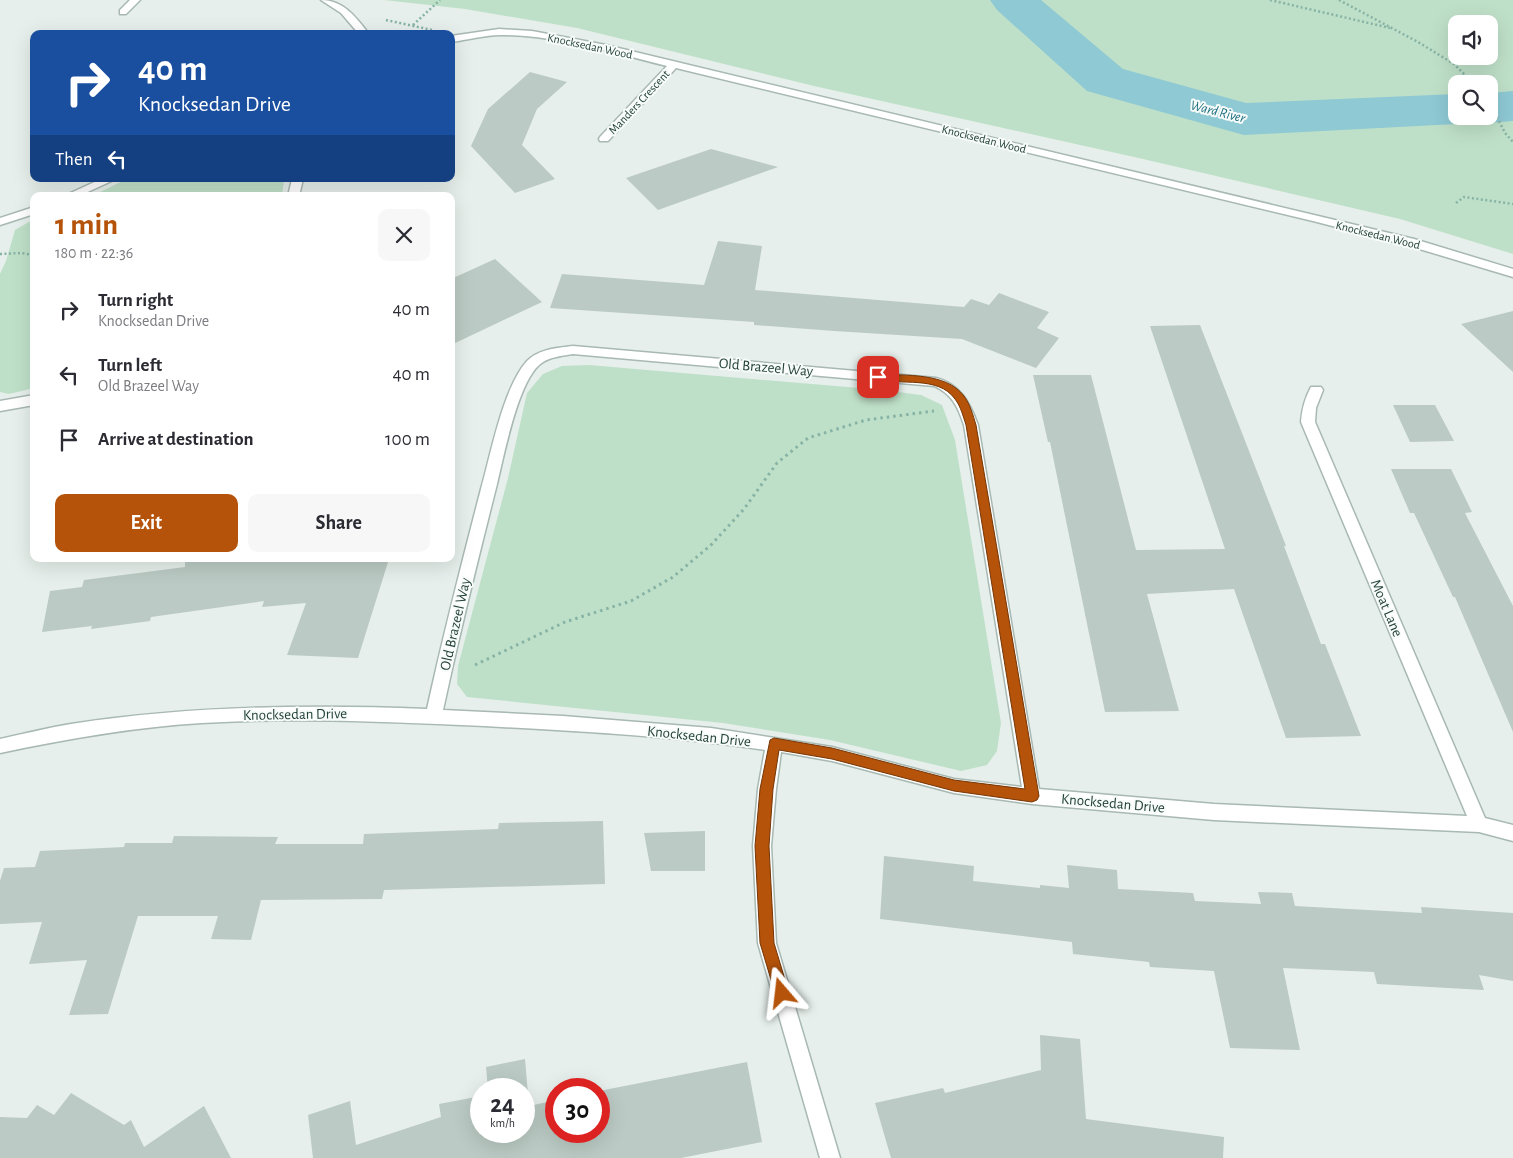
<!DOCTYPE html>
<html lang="en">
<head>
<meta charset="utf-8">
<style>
	:root { --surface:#fff; --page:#f7f7f7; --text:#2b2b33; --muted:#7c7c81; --accent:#b45309 }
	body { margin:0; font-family:"Alegreya Sans",sans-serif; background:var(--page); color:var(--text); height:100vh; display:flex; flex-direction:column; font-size:19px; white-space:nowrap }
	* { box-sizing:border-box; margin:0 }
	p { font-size:16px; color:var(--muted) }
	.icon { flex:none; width:28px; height:28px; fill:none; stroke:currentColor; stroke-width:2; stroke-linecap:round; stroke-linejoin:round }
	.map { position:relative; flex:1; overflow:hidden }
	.details { position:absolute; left:30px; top:192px; width:425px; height:370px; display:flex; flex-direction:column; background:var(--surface); border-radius:10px; box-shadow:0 5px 20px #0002 }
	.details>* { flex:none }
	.banner { position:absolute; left:30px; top:30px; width:425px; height:152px; border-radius:10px; box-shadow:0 5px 20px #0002; background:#1a4fa0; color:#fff; overflow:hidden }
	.tools { position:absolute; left:1448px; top:15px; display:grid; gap:10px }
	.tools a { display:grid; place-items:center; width:50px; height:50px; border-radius:10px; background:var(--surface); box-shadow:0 5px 20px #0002; font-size:25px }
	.speed { position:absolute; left:470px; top:1078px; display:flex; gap:10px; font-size:25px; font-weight:700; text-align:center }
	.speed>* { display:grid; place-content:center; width:65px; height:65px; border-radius:50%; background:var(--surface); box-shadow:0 5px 20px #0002; line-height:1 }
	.speed small { font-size:12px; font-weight:400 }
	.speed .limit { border:8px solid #d22; background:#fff; color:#111 }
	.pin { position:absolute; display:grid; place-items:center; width:42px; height:42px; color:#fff; margin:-21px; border-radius:10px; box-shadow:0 2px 8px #0006 }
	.me { position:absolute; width:55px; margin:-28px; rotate:343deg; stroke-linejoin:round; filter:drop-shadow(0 0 4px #0008) }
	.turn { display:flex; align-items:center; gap:18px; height:105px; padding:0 25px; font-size:22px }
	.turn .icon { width:65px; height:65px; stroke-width:2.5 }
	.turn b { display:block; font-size:35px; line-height:42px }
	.then { display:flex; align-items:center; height:48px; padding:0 25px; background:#0003; gap:10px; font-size:19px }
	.round { display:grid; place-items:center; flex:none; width:52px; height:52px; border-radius:10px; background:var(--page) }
	.head { display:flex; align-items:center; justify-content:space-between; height:85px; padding:0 25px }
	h1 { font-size:30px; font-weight:700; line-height:38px; color:var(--accent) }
	.action { display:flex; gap:10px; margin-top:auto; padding:10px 25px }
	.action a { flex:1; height:58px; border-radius:10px; background:var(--accent); color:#fff; font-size:20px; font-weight:700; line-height:58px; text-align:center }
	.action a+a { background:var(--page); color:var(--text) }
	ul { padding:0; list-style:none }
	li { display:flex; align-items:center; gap:15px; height:65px; padding:0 25px }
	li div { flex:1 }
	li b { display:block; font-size:19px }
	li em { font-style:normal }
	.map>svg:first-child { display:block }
</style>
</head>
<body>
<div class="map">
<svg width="1513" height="1158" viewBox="0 0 1513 1158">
	<rect width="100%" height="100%" fill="#e6efeb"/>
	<g fill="#bfe0c8" fill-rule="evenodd">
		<path d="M384,0H1513V254L1400,219L1143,159L814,86L577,28L465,9ZM1456,24H1489V56H1456ZM1456,84H1489V116H1456Z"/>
		<path d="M127,179H284L282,196H92Z"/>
		<path d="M34,219V388L9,394L0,392V274L6,261L15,230Z"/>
		<path d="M589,365L883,390L921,395L942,405L955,440L1001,723L997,751L987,765L961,771L830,740L723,723L467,697L457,684L458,666L508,478L527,393L543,374L562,366Z"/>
	</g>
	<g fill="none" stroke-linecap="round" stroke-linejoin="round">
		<path fill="#8ec9d4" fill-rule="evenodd" d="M990,0H1041L1123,69L1246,103L1456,94V116H1489V93L1513,91V121L1489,123L1474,120L1456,124L1244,135L1226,130L1087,91L997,10Z"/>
	</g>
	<g fill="#bbcac4">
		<path d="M530,72L567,82L537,109L522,145L555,179L515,193L471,146L488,109Z"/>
		<path d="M711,149L778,167L658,210L626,178Z"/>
		<path d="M718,241L762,246L755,290L964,307L971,299L989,305L999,293L1049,312L1037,328L1059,338L1036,368L962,339L834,331L754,325V322L696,318L550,308L562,274L704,285Z"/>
		<path d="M495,259L542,302L451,345V279Z"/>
		<path d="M1513,311V372L1461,324Z"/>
		<path d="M1200,325L1286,546H1284L1321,644H1325L1361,736L1286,738L1234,589L1147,594L1179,711L1105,712L1050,442H1048L1033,375H1091L1136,550L1225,549L1150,326Z"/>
		<path d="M1393,405H1435L1454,441L1410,442Z"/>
		<path d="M1391,469H1451L1472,512L1465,513L1513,606V732L1455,597H1453L1414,513H1410Z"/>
		<path d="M214,559H389L358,658L287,655L306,603L262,607L264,601L151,617L150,621L91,629L92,626L42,632L50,591L82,587L84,580L185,567V562Z"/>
		<path d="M603,821L605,884L384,890L382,899L261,900L251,940L211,939L218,916H138L108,1014L69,1015L87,960L29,964L42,922L0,924V881L4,868L35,867L40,851L124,847L125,843H172L174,836L278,837L275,844H363L364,834L498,829L499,823Z"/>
		<path d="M705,831V871H651L644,833Z"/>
		<path d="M884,856L974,866L973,881L1040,888V885L1069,888L1067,865L1117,870L1118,889L1193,893L1195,901L1261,904L1258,892L1292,893L1295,906L1422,913L1421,907L1513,913V981L1479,975L1484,990L1377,984L1374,972L1283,968L1300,1050L1230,1048L1214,971L1150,967L1149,962L1073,954L1072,942L880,919Z"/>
		<path d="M1040,1035L1080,1039L1086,1119L1224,1137L1223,1158H891L875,1103L943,1088L945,1093L1041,1070Z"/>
		<path d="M525,1059L529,1106L556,1100V1131H599V1091L747,1062L762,1142L681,1158H313L308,1115L350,1101L356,1145L441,1117L439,1104L481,1096V1131H524V1089H488L486,1067Z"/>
		<path d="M71,1093L124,1125L131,1120L144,1147L204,1106L231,1158H0V1117L27,1118L37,1105L54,1115Z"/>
	</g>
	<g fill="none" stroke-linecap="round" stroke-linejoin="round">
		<defs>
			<g id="minor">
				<path d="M130,0H140L126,14H120V10Z"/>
				<path d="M321,0C343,0 356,17 369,34H359L341,13Z"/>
				<path d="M499,29L532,31L606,45L1314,215L1414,239L1513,269V277L1406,245L1313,221L676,68L608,141H600L599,139L600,137L667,66C614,53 555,35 501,35C485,35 467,40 451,42V36Z"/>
				<path d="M101,179H116L79,196H64Z"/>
				<path d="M292,179H303L299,196H288Z"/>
				<path d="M34,207V214L0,225V218Z"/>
				<path d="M573,346L936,378C960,384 970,403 978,425L1039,789L1214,804L1467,816L1301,422C1302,409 1305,398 1311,387H1321L1323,390L1316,408L1315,422L1485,818L1513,825V841L1479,832L1214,820L1032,804L954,793L832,761L781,752L776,789L771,846L776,943L840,1158H820L758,943L753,846L758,789L765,750C672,736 578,731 484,726C390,722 296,717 202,723C134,727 66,739 0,753V739C23,734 47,728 71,724C188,706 308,704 427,709C443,636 462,562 481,489C491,454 503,388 527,361C539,349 557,348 573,346ZM573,354L934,386C952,394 958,407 964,425L1022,787L954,779L832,747L711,728L563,716L443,710C459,635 478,559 497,484C504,455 517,387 538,366C547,357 561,356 573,354Z"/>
				<path d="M34,395V405L0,411V401Z"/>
			</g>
		</defs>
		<use href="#minor" stroke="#a8b8b2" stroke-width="3"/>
		<g stroke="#86b3a5" stroke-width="2.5" stroke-dasharray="2 2.5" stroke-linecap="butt">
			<path d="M1270,0L1390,28"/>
			<path d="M1339,0L1418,42L1454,64L1474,84"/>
			<path d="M386,20L432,30"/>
			<path d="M413,25L440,0"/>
			<path d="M1489,101L1505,133L1513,142"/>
			<path d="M1456,203L1464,197L1513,204"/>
			<path d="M0,254L21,253L34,255"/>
		</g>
		<path stroke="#86b3a5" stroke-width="3" stroke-dasharray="2.5 4" stroke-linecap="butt" d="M475,665L565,622L631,601L673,577L711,545L744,509L777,463L808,438L866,420L934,411"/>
		<use href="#minor" fill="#fff" fill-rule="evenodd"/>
	</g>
	<path fill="#b45309" stroke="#753606" d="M878,374C905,376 946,372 964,396C970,404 973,415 976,425L1039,796L1037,800L1032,802L954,791L832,759L779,750L773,789L769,846L774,943L789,993L787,998L782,1000L777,998L775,993L760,943L755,846L760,789L770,740L774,738L832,748L954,780L1025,789L966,425C963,416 961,407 955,399C938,375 900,386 875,379L873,377Z"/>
	<g text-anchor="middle" stroke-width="4" stroke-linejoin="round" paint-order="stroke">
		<g font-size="12" fill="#24423a" stroke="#f7fbf9">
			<text transform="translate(590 46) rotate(12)" y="4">Knocksedan Wood</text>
			<text transform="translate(639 102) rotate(-47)" y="4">Manders Crescent</text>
			<text transform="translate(984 139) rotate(14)" y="4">Knocksedan Wood</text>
			<text transform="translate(1378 235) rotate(14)" y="4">Knocksedan Wood</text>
		</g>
		<g font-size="14" font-style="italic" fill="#1c6f80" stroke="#f7fbf9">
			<text transform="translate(1218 111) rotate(14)" y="5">Ward River</text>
		</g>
		<g font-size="15" fill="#24423a" stroke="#f7fbf9">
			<text transform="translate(766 367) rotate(5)" y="5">Old Brazeel Way</text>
			<text transform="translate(1387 608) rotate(67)" y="5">Moat Lane</text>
			<text transform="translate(455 624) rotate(-77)" y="5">Old Brazeel Way</text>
			<text transform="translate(295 714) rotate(-1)" y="5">Knocksedan Drive</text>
			<text transform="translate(699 736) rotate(6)" y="5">Knocksedan Drive</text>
			<text transform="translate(1113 803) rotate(5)" y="5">Knocksedan Drive</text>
		</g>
	</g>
</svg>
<div class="tools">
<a><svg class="icon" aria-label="sound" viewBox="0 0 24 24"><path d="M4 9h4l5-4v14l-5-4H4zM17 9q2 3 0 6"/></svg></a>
<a><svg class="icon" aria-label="search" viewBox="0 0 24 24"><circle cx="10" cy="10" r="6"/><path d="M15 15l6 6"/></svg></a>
</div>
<div class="speed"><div>24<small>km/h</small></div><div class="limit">30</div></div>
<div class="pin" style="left:878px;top:377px;background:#d93025"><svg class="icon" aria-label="arrive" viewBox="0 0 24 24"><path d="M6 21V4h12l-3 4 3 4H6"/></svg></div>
<svg class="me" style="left:782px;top:993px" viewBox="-20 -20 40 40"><path d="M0-17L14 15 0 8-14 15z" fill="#b45309" stroke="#fff" stroke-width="4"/></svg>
<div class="banner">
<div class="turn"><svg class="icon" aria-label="right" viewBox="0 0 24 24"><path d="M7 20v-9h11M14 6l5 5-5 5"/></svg><div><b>40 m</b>Knocksedan Drive</div></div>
<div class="then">Then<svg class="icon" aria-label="left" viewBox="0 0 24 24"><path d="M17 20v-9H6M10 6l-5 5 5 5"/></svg></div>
</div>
<section class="details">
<div class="head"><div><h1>1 min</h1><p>180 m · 22:36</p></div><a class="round"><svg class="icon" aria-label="close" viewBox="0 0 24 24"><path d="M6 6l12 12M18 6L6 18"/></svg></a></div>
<ul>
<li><svg class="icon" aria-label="right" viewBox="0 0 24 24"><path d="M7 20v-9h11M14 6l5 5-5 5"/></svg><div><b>Turn right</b><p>Knocksedan Drive</p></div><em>40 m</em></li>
<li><svg class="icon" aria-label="left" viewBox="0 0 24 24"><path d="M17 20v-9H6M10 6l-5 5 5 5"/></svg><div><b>Turn left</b><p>Old Brazeel Way</p></div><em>40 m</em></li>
<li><svg class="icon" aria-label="arrive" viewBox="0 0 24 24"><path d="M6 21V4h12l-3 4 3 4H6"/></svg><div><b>Arrive at destination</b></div><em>100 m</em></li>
</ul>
<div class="action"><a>Exit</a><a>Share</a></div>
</section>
</div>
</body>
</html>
